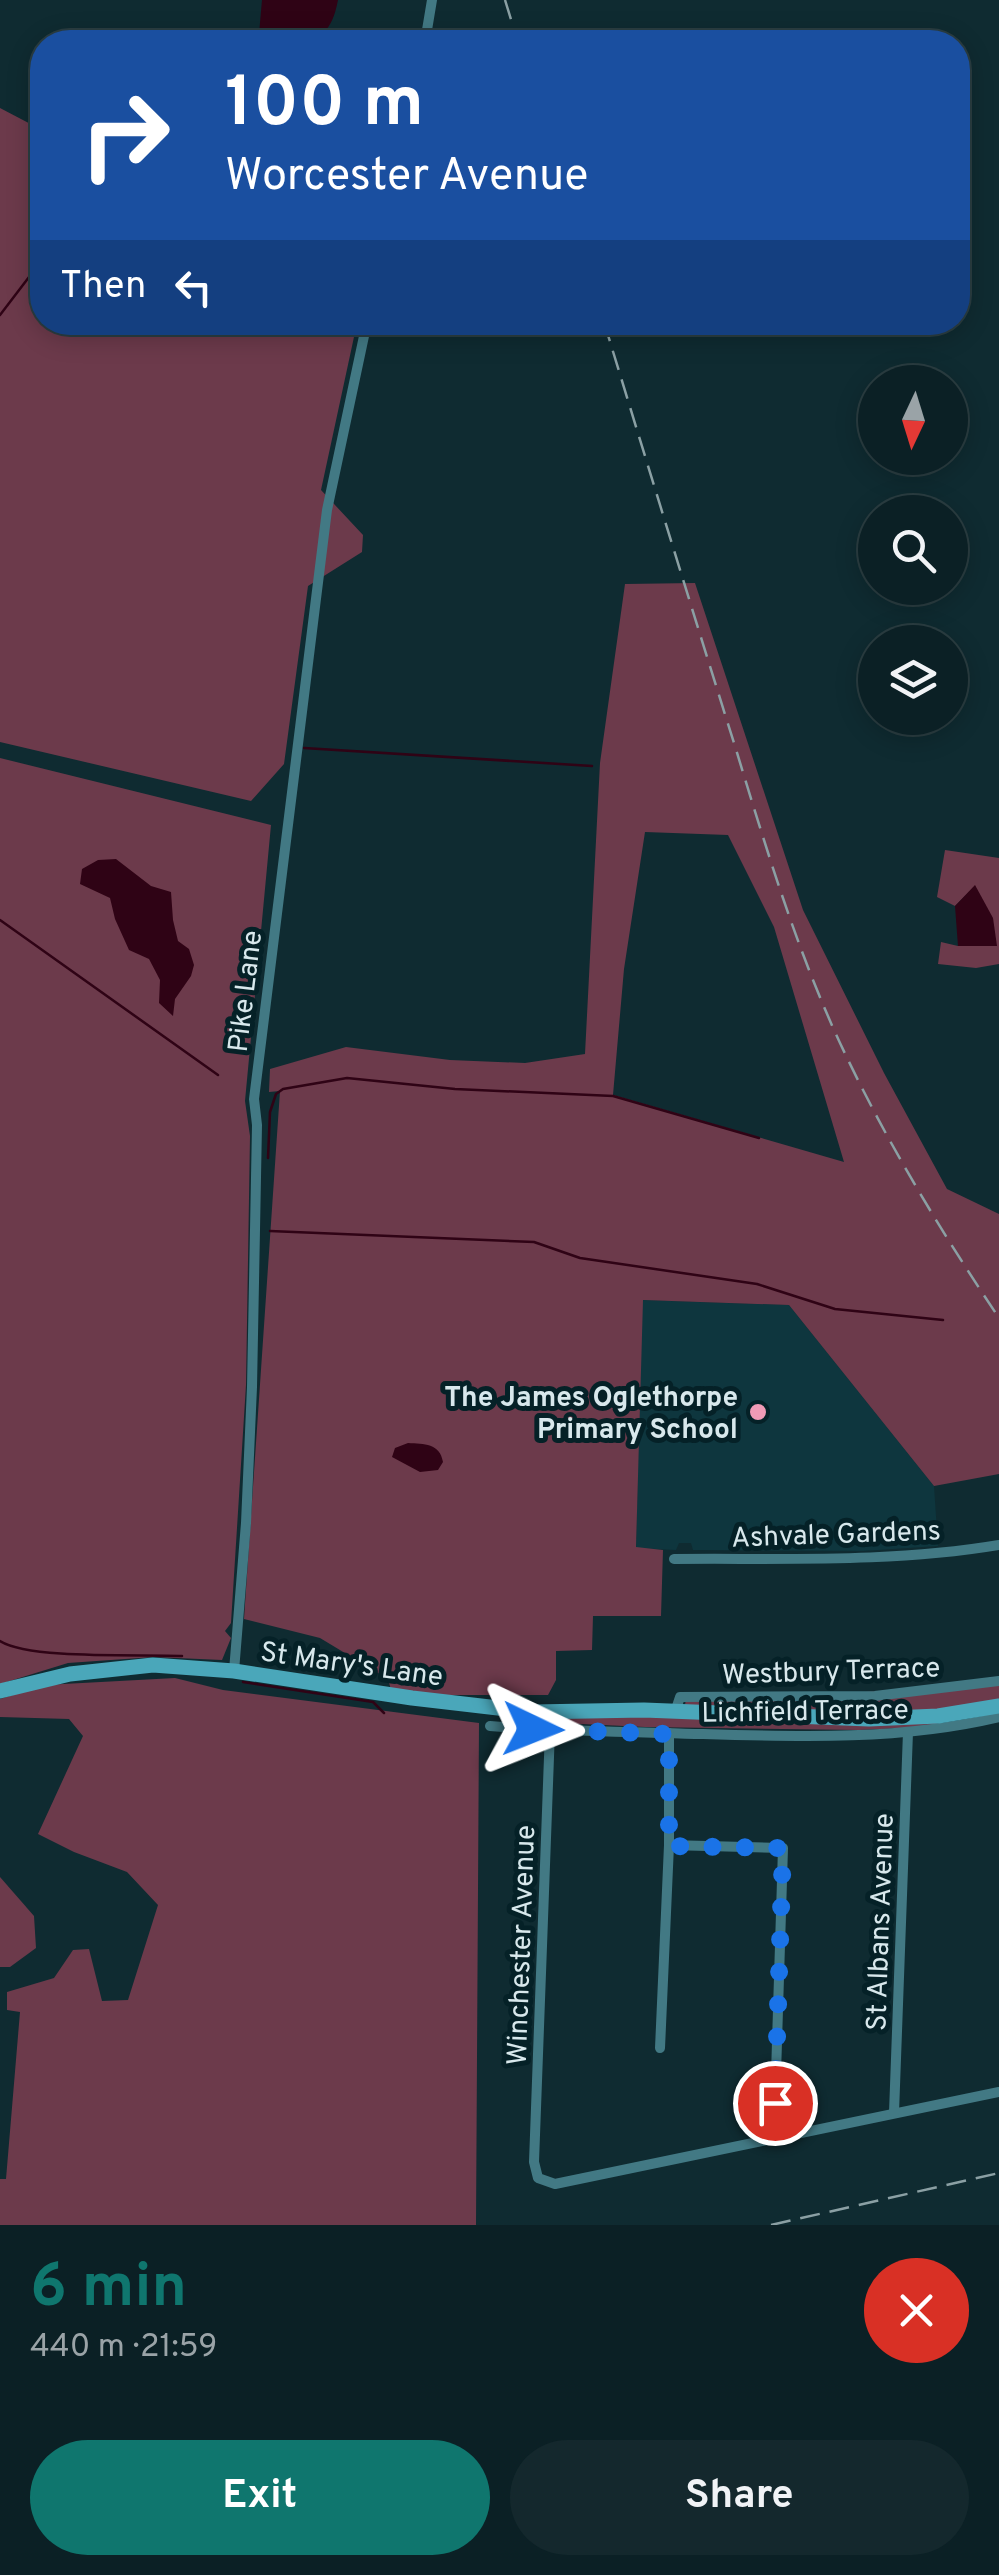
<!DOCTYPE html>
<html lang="en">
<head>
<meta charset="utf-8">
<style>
	:root { --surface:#0b2025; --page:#14282d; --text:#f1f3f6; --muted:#9aa3a7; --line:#2b3e42; --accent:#0f766e }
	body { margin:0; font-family:Overpass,sans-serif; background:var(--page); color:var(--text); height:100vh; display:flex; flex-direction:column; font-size:38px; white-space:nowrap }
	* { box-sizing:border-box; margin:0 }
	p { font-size:32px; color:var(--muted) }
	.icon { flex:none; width:55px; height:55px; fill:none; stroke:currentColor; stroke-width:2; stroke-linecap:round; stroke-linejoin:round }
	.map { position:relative; height:2225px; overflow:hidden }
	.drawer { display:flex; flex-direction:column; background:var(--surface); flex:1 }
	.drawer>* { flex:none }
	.hud { position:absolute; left:30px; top:30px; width:940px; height:305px; border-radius:40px; box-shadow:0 5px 25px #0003,0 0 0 2px var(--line); background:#1a4fa0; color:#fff; overflow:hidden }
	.needle { width:65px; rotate:184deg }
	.buttons { position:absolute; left:858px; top:365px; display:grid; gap:20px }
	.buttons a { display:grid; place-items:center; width:110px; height:110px; border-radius:50%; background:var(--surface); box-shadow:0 5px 25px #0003,0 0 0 2px var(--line); font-size:50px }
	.pin { position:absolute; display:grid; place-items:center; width:85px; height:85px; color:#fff; margin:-42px; border:5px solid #fff; border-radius:50%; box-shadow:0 2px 10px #0007 }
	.me { position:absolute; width:110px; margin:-55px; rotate:92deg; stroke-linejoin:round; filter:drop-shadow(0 0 8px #0008) }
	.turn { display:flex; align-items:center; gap:35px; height:210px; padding:0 30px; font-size:45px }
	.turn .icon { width:130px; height:130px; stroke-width:2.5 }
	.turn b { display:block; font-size:70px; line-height:85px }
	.then { display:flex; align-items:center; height:95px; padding:0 30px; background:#0003; gap:20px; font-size:38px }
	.round { display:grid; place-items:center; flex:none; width:105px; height:105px; border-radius:52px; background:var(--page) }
	.headline { display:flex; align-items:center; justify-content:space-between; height:170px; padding:0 30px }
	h1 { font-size:60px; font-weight:700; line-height:75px; color:var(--accent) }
	.action { display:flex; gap:20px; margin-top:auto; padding:20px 30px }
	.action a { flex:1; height:115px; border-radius:60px; background:var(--accent); color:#fff; font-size:40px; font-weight:700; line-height:115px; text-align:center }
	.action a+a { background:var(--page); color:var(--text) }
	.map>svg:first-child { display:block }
</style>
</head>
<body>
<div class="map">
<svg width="999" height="2225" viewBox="0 0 999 2225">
	<rect width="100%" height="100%" fill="#0f2b31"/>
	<path fill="#0e363e" d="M642,1300L789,1305L934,1486L938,1546L863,1551L693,1550L691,1543H679L676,1550L636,1548Z"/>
	<g fill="#6c3a4b" fill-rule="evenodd">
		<path d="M0,108L42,130V322L357,323L321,490L363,535L362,552L308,586L284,764L251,801L0,742Z"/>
		<path d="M695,583L803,910L884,1073L947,1189L999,1214V1474L934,1486L789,1305L643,1300L636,1547L663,1550L661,1616H593L592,1650L556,1651V1680L548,1695H432L391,1690L388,1679L320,1638L244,1619L280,1091L269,1092L270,1069L346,1047L450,1060L525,1063L585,1054L600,763L625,584ZM645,832L728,835L774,927L844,1162L613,1095L624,969Z"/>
		<path d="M0,758L271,825L245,1101L250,1136L246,1385L231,1623L225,1631L231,1638L222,1660L154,1657L68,1663L0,1684Z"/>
		<path d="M945,850L999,858V964L976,968L938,964L941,942L958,946H996L975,886L955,906L937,897Z"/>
		<path d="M175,1678L223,1690L479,1723L476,2225H0V2179H6L20,2012L7,2010V1992L54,1978L73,1950L89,1949L102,2001L128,2000L158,1905L127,1872L74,1852L38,1834L83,1736L69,1719L0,1717V1699L45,1685Z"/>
		<path d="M999,1683V1702L929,1712L866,1715L685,1705L686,1699L746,1700Z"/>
		<path d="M672,1715L942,1722L926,1727L859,1730L645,1727L539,1722L540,1719Z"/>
		<path d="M0,1877L34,1916L36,1948L10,1967H0Z"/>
	</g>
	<g fill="#2f0315">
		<path d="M262,0H338C332,31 321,42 289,42C276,42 269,43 259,34Z"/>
		<path d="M116,859L151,886L171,892L173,920L178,941L189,949L194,965L191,976L175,999L173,1016L159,1003L160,980L149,959L129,950L115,919L110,898L80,884L82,869L98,860Z"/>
		<path d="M975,885L993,918L997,946H958L955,906Z"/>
		<path d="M408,1443C424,1444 440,1443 443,1462L438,1470L420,1472L392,1457L395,1448Z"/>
	</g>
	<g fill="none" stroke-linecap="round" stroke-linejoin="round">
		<g stroke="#2f0315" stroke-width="2.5">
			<path d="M0,315L42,260"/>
			<path d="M304,748L592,766"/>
			<path d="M0,920L218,1075"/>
			<path d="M268,1158L270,1112L276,1094L283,1089L347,1078L455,1089L613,1096L759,1138"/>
			<path d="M270,1231L534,1242L580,1258L757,1284L835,1309L943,1320"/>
			<path d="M0,1641C30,1660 141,1654 182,1656"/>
			<path d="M243,1682L373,1702L384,1713"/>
		</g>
		<g stroke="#427984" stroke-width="10">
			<path d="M425,42L432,0"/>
			<path d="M674,1559C782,1558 892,1563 999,1545"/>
			<path d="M234,1671L246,1523L252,1387L257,1125L254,1099L327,510L367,322"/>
			<path d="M675,1712L680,1697L875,1696L999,1681"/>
			<path d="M490,1726C561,1731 632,1732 703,1734C801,1737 903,1740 999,1717"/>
			<path d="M550,1730L534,2162L538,2178L555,2184L999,2092"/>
			<path d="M669,1845L783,1848L774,2139"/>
			<path d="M660,2048L669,1845V1733"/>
			<path d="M894,2113L908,1732"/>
		</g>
		<path stroke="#4aa7ba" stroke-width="15" d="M0,1691L70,1674L153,1665L234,1671L412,1698L533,1712L644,1710L869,1719L938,1716L999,1706"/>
		<g stroke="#8ba0a4" stroke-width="2.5" stroke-dasharray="20 10" stroke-linecap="butt">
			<path d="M505,0L518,42"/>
			<path d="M604,322C647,463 690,603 734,743C765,844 795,946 840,1043C885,1139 940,1230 999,1318"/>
			<path d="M771,2225L999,2173"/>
		</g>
	</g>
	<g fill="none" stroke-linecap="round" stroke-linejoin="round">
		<path stroke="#1a73e8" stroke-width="18" stroke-dasharray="0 32.4" d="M533,1729L669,1734V1846L783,1848L775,2103"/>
	</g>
	<circle fill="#f09ab5" stroke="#052127" stroke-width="4" cx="758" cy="1412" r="10"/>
	<g text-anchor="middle" stroke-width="10" stroke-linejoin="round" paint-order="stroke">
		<g font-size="28" fill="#d8e8ec" stroke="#052127">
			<text transform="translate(244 991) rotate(-83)" y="10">Pike Lane</text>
			<text transform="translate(836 1533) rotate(-2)" y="10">Ashvale Gardens</text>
			<text transform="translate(352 1663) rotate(8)" y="10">St Mary's Lane</text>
			<text transform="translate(831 1670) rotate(-2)" y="10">Westbury Terrace</text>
			<text transform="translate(805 1710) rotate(-1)" y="10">Lichfield Terrace</text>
			<text transform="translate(879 1922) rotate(-88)" y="10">St Albans Avenue</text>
			<text transform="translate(520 1945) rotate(-88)" y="10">Winchester Avenue</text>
		</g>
		<g font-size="28" font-weight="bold" fill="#d8e8ec" stroke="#052127" text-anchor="end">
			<text x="738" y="1406">The James Oglethorpe<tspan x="738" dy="32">Primary School</tspan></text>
		</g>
	</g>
</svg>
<div class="buttons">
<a><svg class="needle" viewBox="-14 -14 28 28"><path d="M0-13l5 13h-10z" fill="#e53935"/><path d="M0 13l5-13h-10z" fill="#9aa3a7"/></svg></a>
<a><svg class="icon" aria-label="search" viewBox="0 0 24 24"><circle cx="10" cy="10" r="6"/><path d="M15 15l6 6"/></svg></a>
<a><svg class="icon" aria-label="layers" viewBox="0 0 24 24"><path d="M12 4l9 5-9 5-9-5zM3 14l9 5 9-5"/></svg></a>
</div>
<div class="pin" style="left:775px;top:2103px;background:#d93025"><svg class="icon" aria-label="arrive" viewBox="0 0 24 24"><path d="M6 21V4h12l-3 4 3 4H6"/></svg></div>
<svg class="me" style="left:533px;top:1729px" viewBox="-20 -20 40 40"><path d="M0-17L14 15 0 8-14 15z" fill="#1a73e8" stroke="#fff" stroke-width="4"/></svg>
<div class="hud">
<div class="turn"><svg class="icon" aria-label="right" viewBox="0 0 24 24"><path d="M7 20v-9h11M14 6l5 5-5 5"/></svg><div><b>100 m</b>Worcester Avenue</div></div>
<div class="then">Then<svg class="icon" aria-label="left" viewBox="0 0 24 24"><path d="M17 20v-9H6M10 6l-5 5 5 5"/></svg></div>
</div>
</div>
<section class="drawer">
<div class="headline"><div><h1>6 min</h1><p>440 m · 21:59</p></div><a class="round" style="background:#d93025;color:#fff"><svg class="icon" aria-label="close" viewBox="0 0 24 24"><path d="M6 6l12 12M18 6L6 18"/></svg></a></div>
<div class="action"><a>Exit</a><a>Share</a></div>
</section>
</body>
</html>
